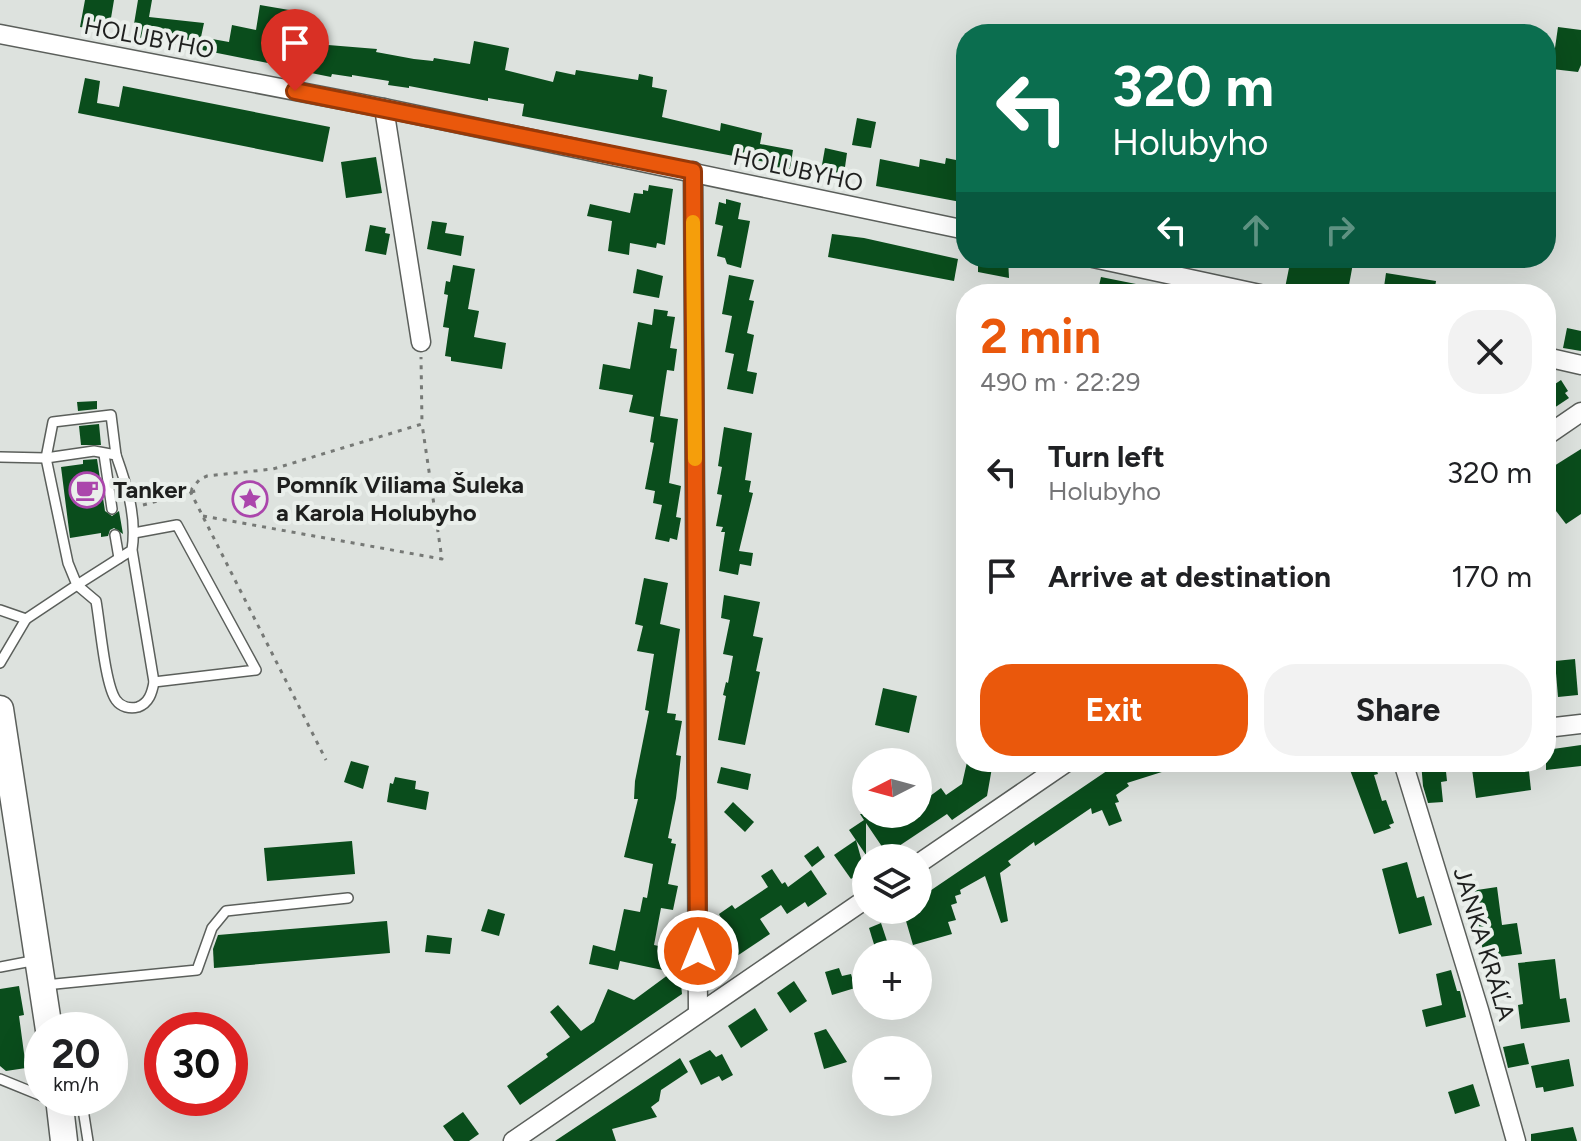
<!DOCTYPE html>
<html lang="en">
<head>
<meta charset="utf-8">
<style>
	:root { --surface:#fff; --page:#f2f2f2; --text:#202124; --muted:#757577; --accent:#ea580c }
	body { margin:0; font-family:Figtree,sans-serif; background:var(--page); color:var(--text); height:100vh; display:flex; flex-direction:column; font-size:30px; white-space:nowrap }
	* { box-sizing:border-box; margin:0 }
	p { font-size:26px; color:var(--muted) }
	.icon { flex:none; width:44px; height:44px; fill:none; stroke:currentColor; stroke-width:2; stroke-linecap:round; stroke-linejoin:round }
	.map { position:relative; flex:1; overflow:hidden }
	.details { position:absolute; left:956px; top:284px; width:600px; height:488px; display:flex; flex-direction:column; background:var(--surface); border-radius:32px; box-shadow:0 8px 32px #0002 }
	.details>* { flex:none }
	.top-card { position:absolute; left:956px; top:24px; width:600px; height:244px; border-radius:32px; box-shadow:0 8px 32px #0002; background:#0b6e4f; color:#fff; overflow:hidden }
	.needle { width:52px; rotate:264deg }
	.tools { position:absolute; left:852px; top:748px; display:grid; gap:16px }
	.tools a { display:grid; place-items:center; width:80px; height:80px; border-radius:50%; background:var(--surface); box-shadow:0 8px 32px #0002; font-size:40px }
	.speed { position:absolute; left:24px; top:1012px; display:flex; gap:16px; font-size:40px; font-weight:700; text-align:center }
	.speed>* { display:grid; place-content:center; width:104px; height:104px; border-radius:50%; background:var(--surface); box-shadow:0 8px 32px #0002; line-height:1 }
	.speed small { font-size:20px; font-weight:400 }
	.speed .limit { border:12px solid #d22; background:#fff; color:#111 }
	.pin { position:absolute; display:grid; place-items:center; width:68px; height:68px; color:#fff; margin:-82px -34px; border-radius:50% 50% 50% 0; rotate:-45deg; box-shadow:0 0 8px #0007 }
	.pin .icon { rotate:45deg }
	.me { position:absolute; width:88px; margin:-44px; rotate:0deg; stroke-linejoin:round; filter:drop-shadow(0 0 6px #0008) }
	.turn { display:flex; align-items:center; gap:28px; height:168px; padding:0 24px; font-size:36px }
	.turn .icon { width:104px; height:104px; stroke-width:2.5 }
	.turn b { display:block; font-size:56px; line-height:68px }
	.lanes { display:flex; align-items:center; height:76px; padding:0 24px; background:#0003; justify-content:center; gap:40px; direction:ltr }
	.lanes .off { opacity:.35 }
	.round { display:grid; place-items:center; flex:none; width:84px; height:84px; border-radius:32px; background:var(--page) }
	.headline { display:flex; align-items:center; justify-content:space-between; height:136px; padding:0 24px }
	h1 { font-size:48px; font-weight:700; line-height:60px; color:var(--accent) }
	.button { display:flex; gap:16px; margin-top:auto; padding:16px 24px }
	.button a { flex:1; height:92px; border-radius:32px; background:var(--accent); color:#fff; font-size:32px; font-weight:700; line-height:92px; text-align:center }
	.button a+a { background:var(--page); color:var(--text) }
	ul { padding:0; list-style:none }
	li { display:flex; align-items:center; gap:24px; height:104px; padding:0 24px }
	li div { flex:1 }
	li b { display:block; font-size:30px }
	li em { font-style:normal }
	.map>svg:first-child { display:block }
</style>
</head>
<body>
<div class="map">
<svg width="1581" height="1141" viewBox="0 0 1581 1141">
	<rect width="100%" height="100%" fill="#dde2de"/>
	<g fill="#0a4d1c">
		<path d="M85,0H114L110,24L95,22L94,29L80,27Z"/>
		<path d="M138,0H152L149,17L204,23L201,37L229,42L232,25L256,30L260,5L295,11L289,45L293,46L288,67L132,36Z"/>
		<path d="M1558,27L1581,30V65L1578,72L1552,69Z"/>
		<path d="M474,41L509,48L505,70L553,82L556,71L575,75L576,70L638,80L639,74L653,77L652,87L667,90L662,117L720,131L721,123L762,133L760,144L793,150L790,169L770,166L771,163L522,116L524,104L488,98V101L409,86V88L388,85L389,81L352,75V77L332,74L331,77L311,73L316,44L377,49L376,52L414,59L433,61L434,58L470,64Z"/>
		<path d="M85,78L100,81L97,103L119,107L123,86L330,127L323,162L78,113Z"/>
		<path d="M857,118L876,122L871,148L852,145Z"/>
		<path d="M825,148L847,153L843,181L820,176Z"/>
		<path d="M376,157L382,193L346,198L341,162Z"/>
		<path d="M946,158L966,162V203L876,186L880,159L919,167L920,159L945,164Z"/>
		<path d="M649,185L673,189L665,245L657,243L656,248L630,243L629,255L608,251L612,221L587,216L590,204L630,213L634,193L643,194V190L648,191Z"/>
		<path d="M726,199L741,203L738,219L750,221L741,268L727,264L725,258L717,256L723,226L715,224L719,202L726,204Z"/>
		<path d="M432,221L447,223L445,233L464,236L461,256L427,249Z"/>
		<path d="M370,225L386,228L385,233L390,234L386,255L365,251Z"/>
		<path d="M832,234L864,238L958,259L954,281L828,257Z"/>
		<path d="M978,258H1008L1009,278L978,272Z"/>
		<path d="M1291,258H1354L1349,285L1345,284L1344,290L1311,284L1309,293L1285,288Z"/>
		<path d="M453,265L475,269L468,309L479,311L474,337L506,343L502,369L451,361V357L445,356L449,328L443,327L448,295L444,294L446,281L450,282Z"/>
		<path d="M637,269L663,276L659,298L633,293Z"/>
		<path d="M1386,273L1436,281L1434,294H1383Z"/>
		<path d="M729,275L754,280L749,300L754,301L747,333L754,335L747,371L757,373L753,394L727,389L734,354L725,352L732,316L722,314Z"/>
		<path d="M1101,277L1156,288V294H1097Z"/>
		<path d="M654,309L668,311L667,316L675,317L670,348L677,349L674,371L667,370L660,416L678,419L669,483L681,486L676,517L681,518L677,540L670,538L669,542L655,539L662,505L653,503L655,491L645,489L654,443L650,442L654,417L629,412L633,395L599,389L603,364L630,369L638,322L652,325Z"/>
		<path d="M1567,328L1581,331V351L1563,348Z"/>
		<path d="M1561,380L1568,391L1565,393L1569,398L1551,410L1546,403V390Z"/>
		<path d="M97,401V409L78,411L77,402Z"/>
		<path d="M99,424L101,445H81L79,426Z"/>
		<path d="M724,427L752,433L745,480L751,481L749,492L753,493L739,551L753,553L751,566L740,564L738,575L719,571L725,532H721L723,527L716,526L722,495L717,494L722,467L718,466Z"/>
		<path d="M1581,449V514L1566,524L1546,498V471Z"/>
		<path d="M97,459L105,511L112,516L119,511L123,534L114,528L110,530L108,536L101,537V533L70,538L61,467L83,464V460Z"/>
		<path d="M644,578L668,583L660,624L680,629L667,713L676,714L675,720L682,721L676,755L681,756L676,798L668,838L672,839L671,843L676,844L668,884L678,886L673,910L661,908L654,945L681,951L678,963L674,966L677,973L674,982L681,984L682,994L520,1105L507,1086L548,1057L546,1054L570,1037L550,1012L558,1005L581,1031L594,1022L608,989L634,1000L672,972L620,961L618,970L589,964L593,945L615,951L624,909L640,912L643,897L647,898L653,864L624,857L638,799H634L635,781L649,711L645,710L654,654L637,651L643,626L635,624Z"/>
		<path d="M724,595L760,602L753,636L763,638L756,671L760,672L745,745L718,740L726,696L723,695L726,682L728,683L733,656L723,654L730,620L721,618Z"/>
		<path d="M1575,659L1578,695L1558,697L1555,661Z"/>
		<path d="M883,688L917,696L909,733L875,725Z"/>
		<path d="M1581,745V766L1546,770V750Z"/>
		<path d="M351,761L369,766L363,789L344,782Z"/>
		<path d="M967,762H993L987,796L952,820L947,814L887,854L866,823V855L849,830L864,820L860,814H918V791L926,799L941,788L946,795L962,784Z"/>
		<path d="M1120,762H1184V765L1127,783L1129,786L1116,795L1119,802L1115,803L1122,821L1109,826L1102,810L1092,814L1091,808L1035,846L1034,842L1008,861L1011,865L1000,873L1008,921L1001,923L985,876L960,890L961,894L955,896L957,903L951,905L956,920L948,922L952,934L913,945L906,921L909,919L903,910H918V899Z"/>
		<path d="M1347,762H1374L1378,774L1374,775L1382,801L1386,800L1394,823L1389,825L1391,828L1374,834Z"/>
		<path d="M1421,762H1445L1447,781L1441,782L1443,802L1428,803L1423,786Z"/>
		<path d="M1471,762H1528L1531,790L1476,798Z"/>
		<path d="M721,767L751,774L748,790L717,783Z"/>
		<path d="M395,777L416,781L415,789L429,792L426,810L387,802L390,783L393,784Z"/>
		<path d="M733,802L754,822L745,832L724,812Z"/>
		<path d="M856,840L864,869L851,879L834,855Z"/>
		<path d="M352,841L355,874L267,881L264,848Z"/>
		<path d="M818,846L825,857L812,867L804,856Z"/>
		<path d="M1407,862L1417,898L1424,896L1432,925L1399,934L1382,869Z"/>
		<path d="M772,869L782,884L785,882L788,887L811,870L827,894L808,907L805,902L787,914L781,905L760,919L770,934L725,964L718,955L713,958L710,952L709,926L721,918L719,914L732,905L735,909L768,887L761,876Z"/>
		<path d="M1476,880L1477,890L1497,887L1502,925L1517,923L1522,954L1484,959L1475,901L1462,903L1459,883Z"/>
		<path d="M488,909L505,914L499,936L481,931Z"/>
		<path d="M387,921L390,953L214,968L213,949L218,935Z"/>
		<path d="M881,923L886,938L891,954H877L869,928Z"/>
		<path d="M427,935L452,938L450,954L425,952Z"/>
		<path d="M1555,959L1560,999L1566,998L1570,1022L1521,1029L1518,1005L1523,1004L1518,963Z"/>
		<path d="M839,968L842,976L851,974L855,988L832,995L825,972Z"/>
		<path d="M1451,970L1457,991H1460L1466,1017L1426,1027L1422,1010L1442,1005L1436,974Z"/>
		<path d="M794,981L807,1001L790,1013L777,993Z"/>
		<path d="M19,986L24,1015L19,1016L26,1068L6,1071L0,1066V989Z"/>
		<path d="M755,1008L768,1030L741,1048L728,1026Z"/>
		<path d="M826,1029L847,1062L824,1069L814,1033Z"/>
		<path d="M1524,1043L1529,1064L1508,1068L1503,1047Z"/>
		<path d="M710,1050L716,1057L722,1054L733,1075L722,1081L719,1076L701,1085L689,1061Z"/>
		<path d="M680,1058L688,1072L661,1090L659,1101L651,1107L657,1117L612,1129L616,1141H555Z"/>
		<path d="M1569,1059L1574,1086L1544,1092L1543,1087L1536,1088L1531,1066Z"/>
		<path d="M1473,1084L1480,1106L1455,1114L1448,1092Z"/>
		<path d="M463,1112L479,1134L469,1141H454L443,1126Z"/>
		<path d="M1573,1127L1577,1141H1531V1134Z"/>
	</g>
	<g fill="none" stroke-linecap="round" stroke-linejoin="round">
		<defs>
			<g id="lane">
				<path d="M104,454L112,509"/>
				<path d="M0,457L46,458L94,451L116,455C127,486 137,517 132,550L77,585L96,601C100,623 105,685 116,700C121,707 130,709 138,707C149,703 152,693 154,682L132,550"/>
				<path d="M134,533L177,525L256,670L154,682"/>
				<path d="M115,535L119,558"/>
				<path d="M0,610L26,619L77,585L68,563L46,458L53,422L111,415L116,455"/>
				<path d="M0,663L26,619"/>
				<path d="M0,967L37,960"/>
				<path d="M45,985L197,970L212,928L226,911L348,898"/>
				<path d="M0,1079L42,1096"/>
				<path d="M78,1098L82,1103L88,1141"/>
			</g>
			<g id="street">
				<path d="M0,34L384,108L966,230"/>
				<path d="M384,108L421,342"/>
				<path d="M693,171L698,1013"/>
				<path d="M1093,258L1260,294"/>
				<path d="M1546,357L1581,365"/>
				<path d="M1546,436L1581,412"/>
				<path d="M1546,728L1581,724"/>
				<path d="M1403,762L1479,1010L1516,1141"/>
				<path d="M918,864L1067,762"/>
				<path d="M513,1141L866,899"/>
			</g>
			<g id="secondary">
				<path d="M0,709L49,1030"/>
				<path d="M59,1098L64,1141"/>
			</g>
		</defs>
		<use href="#lane" stroke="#5b5f5b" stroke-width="12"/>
		<use href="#street" stroke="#5b5f5b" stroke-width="21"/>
		<use href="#secondary" stroke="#5b5f5b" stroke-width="29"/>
		<g stroke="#767976" stroke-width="3" stroke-dasharray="4 6" stroke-linecap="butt">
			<path d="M190,491L200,479L207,476L273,469L422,424L421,357"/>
			<path d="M190,491L326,760"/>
			<path d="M143,505L199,490"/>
			<path d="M203,516L442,559L422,424"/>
		</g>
		<use href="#lane" stroke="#fff" stroke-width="9"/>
		<use href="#street" stroke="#fff" stroke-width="18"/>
		<use href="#secondary" stroke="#fff" stroke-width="26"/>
	</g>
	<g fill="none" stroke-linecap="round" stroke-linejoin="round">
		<defs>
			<path id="route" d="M295,91L693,171L698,951"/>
		</defs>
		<use href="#route" stroke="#983908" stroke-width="20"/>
		<use href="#route" stroke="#ea580c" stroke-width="14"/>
		<path stroke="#f59e0b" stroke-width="14" d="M693,222L695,459"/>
	</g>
	<defs>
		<symbol id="cafe-ring" viewBox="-11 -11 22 22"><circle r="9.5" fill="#eaefeb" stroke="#ab46ac" stroke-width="1.5"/><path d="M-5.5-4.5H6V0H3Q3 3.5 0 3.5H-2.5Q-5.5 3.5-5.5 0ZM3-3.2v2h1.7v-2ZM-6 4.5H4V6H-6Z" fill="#ab46ac"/></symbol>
		<symbol id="sight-ring" viewBox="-11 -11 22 22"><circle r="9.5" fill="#eaefeb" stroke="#ab46ac" stroke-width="1.5"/><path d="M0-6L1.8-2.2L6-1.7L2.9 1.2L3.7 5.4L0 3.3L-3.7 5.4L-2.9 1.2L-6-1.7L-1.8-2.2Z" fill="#ab46ac"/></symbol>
	</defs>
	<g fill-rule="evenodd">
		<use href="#cafe-ring" x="67" y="470" width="40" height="40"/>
		<use href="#sight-ring" x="230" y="479" width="40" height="40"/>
	</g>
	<g text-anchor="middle" stroke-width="8" stroke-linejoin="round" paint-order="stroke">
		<g font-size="24" fill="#1e1f1e" stroke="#eaefeb">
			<text transform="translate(149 38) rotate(11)" y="8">HOLUBYHO</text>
			<text transform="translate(798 170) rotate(12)" y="8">HOLUBYHO</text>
			<text transform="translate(1484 944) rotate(73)" y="8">JANKA KRÁĽA</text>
		</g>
		<g font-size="24" font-weight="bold" fill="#1e1f1e" stroke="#eaefeb" text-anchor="start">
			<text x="276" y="493">Pomník Viliama Šuleka<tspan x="276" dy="28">a Karola Holubyho</tspan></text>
			<text x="113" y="498">Tanker</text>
		</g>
	</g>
</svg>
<div class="tools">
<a><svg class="needle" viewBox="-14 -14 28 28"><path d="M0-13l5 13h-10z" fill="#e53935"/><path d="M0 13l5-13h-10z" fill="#757577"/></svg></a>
<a><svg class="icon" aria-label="layers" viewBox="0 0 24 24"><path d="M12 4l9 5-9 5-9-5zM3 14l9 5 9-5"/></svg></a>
<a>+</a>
<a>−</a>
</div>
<div class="speed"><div>20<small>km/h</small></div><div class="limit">30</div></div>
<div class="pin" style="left:295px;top:91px;background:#d93025"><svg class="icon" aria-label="arrive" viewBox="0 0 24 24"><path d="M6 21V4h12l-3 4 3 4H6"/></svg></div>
<svg class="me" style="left:698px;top:951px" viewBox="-20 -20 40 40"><circle r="17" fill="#ea580c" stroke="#fff" stroke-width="3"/><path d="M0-11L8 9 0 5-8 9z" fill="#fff"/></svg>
<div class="top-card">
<div class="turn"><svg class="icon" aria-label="left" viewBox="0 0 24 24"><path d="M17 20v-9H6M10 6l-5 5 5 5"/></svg><div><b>320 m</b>Holubyho</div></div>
<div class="lanes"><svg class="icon" aria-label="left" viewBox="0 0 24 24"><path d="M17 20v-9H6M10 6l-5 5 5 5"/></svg><svg class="icon off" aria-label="ahead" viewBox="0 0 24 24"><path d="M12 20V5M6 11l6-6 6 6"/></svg><svg class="icon off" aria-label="right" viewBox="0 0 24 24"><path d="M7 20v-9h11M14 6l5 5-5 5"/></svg></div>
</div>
<section class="details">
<div class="headline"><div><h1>2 min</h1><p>490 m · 22:29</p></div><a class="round"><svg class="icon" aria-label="close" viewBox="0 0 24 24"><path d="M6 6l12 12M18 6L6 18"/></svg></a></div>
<ul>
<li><svg class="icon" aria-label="left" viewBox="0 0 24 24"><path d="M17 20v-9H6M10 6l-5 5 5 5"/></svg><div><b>Turn left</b><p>Holubyho</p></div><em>320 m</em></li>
<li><svg class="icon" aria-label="arrive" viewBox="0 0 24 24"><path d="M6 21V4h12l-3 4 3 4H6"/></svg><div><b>Arrive at destination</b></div><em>170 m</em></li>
</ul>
<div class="button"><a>Exit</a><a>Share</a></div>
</section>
</div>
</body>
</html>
